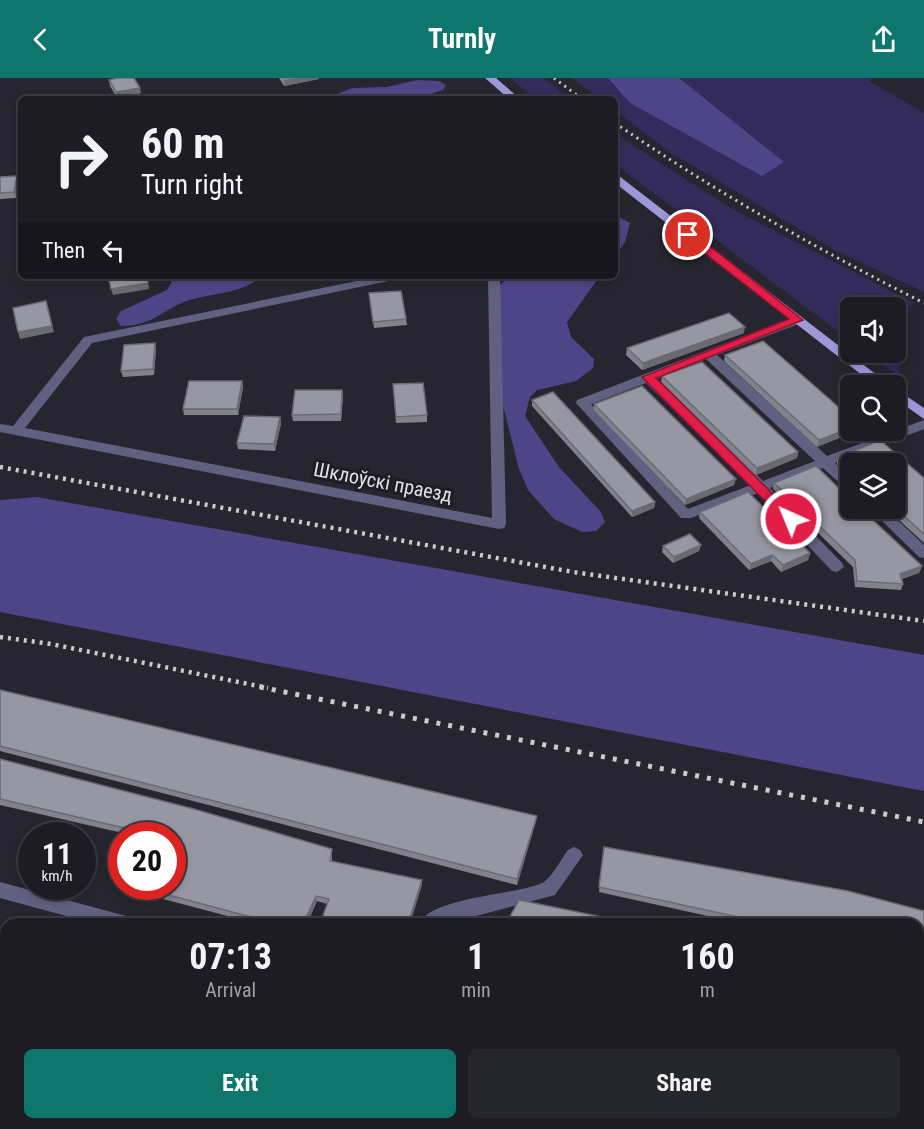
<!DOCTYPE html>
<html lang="en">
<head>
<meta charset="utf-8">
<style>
	:root { --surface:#1d1c24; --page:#25252c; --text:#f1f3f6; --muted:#a0a1a6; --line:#3b3a41; --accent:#0f766e }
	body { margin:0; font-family:"Roboto Condensed",sans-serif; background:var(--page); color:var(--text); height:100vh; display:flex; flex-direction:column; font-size:22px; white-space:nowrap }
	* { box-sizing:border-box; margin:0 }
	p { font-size:20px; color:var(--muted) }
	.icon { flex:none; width:33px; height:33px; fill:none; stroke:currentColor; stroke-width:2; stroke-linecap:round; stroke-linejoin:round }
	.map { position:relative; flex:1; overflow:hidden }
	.panel { position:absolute; left:0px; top:840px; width:924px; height:212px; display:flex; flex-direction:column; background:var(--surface); border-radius:18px 18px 0 0; box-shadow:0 3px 9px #0003,0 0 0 2px var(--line) }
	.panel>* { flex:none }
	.guide { position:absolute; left:18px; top:18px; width:600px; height:183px; border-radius:9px; box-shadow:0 3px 9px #0003,0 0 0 2px var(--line); background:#1d1c24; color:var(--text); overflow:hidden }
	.buttons { position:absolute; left:840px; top:219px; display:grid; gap:12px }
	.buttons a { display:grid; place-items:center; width:66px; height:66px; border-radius:9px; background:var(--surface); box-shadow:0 3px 9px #0003,0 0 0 2px var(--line); font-size:30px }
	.speed { position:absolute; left:18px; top:744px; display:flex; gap:12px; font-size:30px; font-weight:700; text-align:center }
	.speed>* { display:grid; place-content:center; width:78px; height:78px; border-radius:50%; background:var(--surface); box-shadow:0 3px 9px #0003,0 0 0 2px var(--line); line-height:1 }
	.speed small { font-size:15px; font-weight:400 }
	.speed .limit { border:9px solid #d22; background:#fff; color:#111 }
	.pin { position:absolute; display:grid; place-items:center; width:51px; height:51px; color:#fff; margin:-26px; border:3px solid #fff; border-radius:50%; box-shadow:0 2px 6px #0007 }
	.me { position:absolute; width:66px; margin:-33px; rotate:316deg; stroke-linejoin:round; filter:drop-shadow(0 0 4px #0008) }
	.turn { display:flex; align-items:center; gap:21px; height:126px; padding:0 24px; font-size:27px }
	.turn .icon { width:78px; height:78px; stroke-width:2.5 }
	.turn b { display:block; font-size:42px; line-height:51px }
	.then { display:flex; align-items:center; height:57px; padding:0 24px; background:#0003; gap:12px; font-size:22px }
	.eta { display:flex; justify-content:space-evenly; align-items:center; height:102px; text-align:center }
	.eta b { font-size:36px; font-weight:700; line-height:42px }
	.button { display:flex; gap:12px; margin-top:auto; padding:12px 24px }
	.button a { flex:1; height:69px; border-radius:9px; background:var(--accent); color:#fff; font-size:24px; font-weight:700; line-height:69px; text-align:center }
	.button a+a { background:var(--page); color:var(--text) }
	header { display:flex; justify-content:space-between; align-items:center; height:78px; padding:0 24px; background:var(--accent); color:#fff; font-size:27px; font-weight:700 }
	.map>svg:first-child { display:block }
</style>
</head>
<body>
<header><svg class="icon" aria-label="back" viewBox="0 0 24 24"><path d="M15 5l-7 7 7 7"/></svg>Turnly<svg class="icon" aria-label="share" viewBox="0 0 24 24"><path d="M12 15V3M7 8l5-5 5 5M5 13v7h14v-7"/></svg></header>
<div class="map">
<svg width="924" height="1051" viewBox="0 0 924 1051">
	<rect width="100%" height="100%" fill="#272630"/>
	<g fill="#322b5b">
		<path d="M510,0H544L570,21H536Z"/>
		<path d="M572,0H875L869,3L924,35V214L836,173L671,75L615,33V21H600Z"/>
		<path d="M615,56L734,132L914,225L907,230L885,227L886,229L850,230V262L615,86Z"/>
		<path d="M896,253L903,271L898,297L868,275L896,274Z"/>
	</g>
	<g fill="#4e4488">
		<path d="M608,0H679L784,84L762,98L630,25Z"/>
		<path d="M417,2L439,3L446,7L443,12L416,21H325L352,10L387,9Z"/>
		<path d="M615,137L630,145L625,164L615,178Z"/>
		<path d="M175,198H261C245,215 212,215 190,222C163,230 155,248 121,248L116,241L121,233L167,212Z"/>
		<path d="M509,198H600L567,244L571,259L594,281L593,290L576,303L537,312L530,319L525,338L559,389L601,434L605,444L596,453L582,454L554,441L528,412L519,391L490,276L498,209Z"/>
		<path d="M37,419L924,577V713L0,534V422Z"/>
	</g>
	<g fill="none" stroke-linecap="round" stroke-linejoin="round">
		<g fill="#626080" fill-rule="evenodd">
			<path d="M381,198H404L398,201L92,265L25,350L492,440L488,198H500L506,446L504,450L499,451L0,354V346L13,348L84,259Z"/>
			<path d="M797,238L801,239V245L717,277L827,378L924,342V351L835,385L850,400V412L845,410L823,390L770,410L842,485L844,489L837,494L832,493L758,415L691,440H681L576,325L577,322ZM706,281L815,383L763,403L657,301ZM646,305L751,407L688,431L591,326Z"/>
			<path d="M869,430H885L924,467V480L919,479Z"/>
			<path d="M574,769L580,772L583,777L555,817L446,846H419C431,819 516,817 542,805C552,800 561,781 568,772Z"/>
			<path d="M0,804L126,838L132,840L135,846H96L0,820Z"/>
			<path d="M309,1046H329L327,1051H307Z"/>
		</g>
		<g fill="#9d98d8" fill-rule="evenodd">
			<path d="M485,0H496L520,21H509Z"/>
			<path d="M615,97L619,98L891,308H876L615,105Z"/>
			<path d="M896,311L924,330V341L896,321Z"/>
		</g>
		<g stroke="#cacad0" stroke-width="3" stroke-dasharray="2 4.5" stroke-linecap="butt">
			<path d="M554,0L582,21"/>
			<path d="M615,45C714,113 817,171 924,225"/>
		</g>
		<g stroke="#cacad0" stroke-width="4.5" stroke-dasharray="3 5" stroke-linecap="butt">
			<path d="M0,389L573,494L924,543"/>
			<path d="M0,559L51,566L268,610"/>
		</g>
		<path stroke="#cacad0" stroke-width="5" stroke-dasharray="4 8" stroke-linecap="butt" d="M260,609L924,744"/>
	</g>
	<g fill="#82828c">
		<path d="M279,0H319V1L284,8Z"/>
		<path d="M109,2L141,15L117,20L110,8Z"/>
		<path d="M0,99L19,104L16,120L0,121Z"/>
		<path d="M369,215L406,241L407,247L374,250Z"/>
		<path d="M744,255L642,292L626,277L627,270Z"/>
		<path d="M155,265L156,271L154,297L123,299L121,293Z"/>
		<path d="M725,277L850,352H857L817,369L724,283Z"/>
		<path d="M662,298L798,374L797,380L756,397L661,304Z"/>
		<path d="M242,303L243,309L238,337H184L183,331Z"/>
		<path d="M393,306L427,337V344L396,345Z"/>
		<path d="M342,312L343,318L341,343H293L292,337Z"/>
		<path d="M532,322L655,424L654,430L632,439L532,328Z"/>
		<path d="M594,326L734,407L685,427L594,332Z"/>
		<path d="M280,339L281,345L275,373L238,371L237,365Z"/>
		<path d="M838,380L924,400V465L886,430H896L850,386V399L837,386Z"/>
		<path d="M774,405L922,488L919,495L902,501L903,506L901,512L855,509L853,489L773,411Z"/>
		<path d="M700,434L810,475L808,482L781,494L771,483L749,492L699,440Z"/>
		<path d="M701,467L699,473L673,485L662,474L663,468Z"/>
		<path d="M0,612L536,743L517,807L0,673Z"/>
		<path d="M0,681L332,771V783L422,802V807L327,826L317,823L307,846H258L148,817L146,811L172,758H136L0,727Z"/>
		<path d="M604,769L924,833V885L918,884V846H744L599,814Z"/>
		<path d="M0,855L6,856V945L0,943Z"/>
		<path d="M918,904L924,906V1020L918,1019Z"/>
		<path d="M759,1046H918L924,1051H781Z"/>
	</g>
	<g fill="#6a6a72">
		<path d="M294,0H319V1L284,8V2Z"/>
		<path d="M140,10L141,15L117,20L116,14Z"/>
		<path d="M17,98L19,104L16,120L14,114Z"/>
		<path d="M147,198L149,211L113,217L111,211Z"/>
		<path d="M46,223L54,254L20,261L18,254Z"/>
		<path d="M745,249L744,255L642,292L643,285Z"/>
		<path d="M155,265L156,271L154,297L153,291Z"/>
		<path d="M242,303L243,309L238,337L237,331Z"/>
		<path d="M342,312L343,318L341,343V336Z"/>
		<path d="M280,339L281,345L275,373L274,366Z"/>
		<path d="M850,350V352L857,353L817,369L819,362Z"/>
		<path d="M798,374L797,380L756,397L757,390Z"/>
		<path d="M736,401L734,407L685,427L686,421Z"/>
		<path d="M655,424L654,430L632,439V433Z"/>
		<path d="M701,467L699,473L673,485L674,479Z"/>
		<path d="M810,475L808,482L781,494L783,487Z"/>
		<path d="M772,477L771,483L749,492L751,486Z"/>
		<path d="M922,488L919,495L898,502L900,496Z"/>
		<path d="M537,738L536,743L517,807V801Z"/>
		<path d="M422,802V807L410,846H408Z"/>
		<path d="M316,818L317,823L307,846H303Z"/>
		<path d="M6,994V1006L0,1019V1007Z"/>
	</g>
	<g fill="#9797a3" stroke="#6a6a72" stroke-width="1.5">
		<path d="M118,0H134L140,10L116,14L109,2Z"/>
		<path d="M17,98L14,114L0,115V99Z"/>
		<path d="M108,198H147L148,205L111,211Z"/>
		<path d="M401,213L406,241L373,244L369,215Z"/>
		<path d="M46,223L52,248L18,254L13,230Z"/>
		<path d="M729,235L745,249L643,285L627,270Z"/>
		<path d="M763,263L850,339V350L819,362L725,277Z"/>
		<path d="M155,265L153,291L121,293L124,267Z"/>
		<path d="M702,284L798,374L757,390L662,298Z"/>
		<path d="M189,303H242L237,331H183Z"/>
		<path d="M423,305L427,337L396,339L393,306Z"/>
		<path d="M642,308L736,401L686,421L594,326Z"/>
		<path d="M295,312H342L341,336L292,337Z"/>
		<path d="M553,314L655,424L632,433L532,322Z"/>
		<path d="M244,338L280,339L274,366L237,365Z"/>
		<path d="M880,362L924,400V456L895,430L896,386H850V391L838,380Z"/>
		<path d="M816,388L850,421V430H860L922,488L900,496L903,506L857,503L855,482L774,405Z"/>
		<path d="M748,414L810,475L783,487L772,477L751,486L700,434Z"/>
		<path d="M690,456L701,467L674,479L663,468Z"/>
		<path d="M0,612L537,738L517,801L0,668Z"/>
		<path d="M0,681L194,731L332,771L330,783L422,802L408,846H320L329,821L316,818L303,846H277L146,811L147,808H172V758H159L0,721Z"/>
		<path d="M604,769L848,813L924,833V879L918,878V846H771L599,809Z"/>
		<path d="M519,822L636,846H506Z"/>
		<path d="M0,855L6,856V932L0,931Z"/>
		<path d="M918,904L924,906V1014L918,1013Z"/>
		<path d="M0,986L6,987V994L0,1007Z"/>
		<path d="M918,1040L924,1041V1051H803L780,1046H918Z"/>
		<path d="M471,1046H561L582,1051H470Z"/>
	</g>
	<path fill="#e11d48" stroke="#92132f" stroke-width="1.5" d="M684,154H692L803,242L656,300L795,438L797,441L795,444H786L642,299L789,241L684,159Z"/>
	<g text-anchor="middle" stroke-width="6" stroke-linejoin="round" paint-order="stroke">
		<g font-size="20" fill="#e1e1e7" stroke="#1d1d26">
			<text transform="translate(383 404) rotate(11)" y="7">Шклоўскі праезд</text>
		</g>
	</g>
</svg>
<div class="buttons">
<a><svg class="icon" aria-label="sound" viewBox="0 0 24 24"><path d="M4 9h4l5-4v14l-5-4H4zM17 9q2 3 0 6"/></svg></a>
<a><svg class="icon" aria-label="search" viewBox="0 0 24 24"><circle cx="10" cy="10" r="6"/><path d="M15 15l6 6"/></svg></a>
<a><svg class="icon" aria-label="layers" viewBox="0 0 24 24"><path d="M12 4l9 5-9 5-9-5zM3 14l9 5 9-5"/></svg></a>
</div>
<div class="speed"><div>11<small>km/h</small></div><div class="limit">20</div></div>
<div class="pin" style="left:688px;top:157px;background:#d93025"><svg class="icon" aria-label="arrive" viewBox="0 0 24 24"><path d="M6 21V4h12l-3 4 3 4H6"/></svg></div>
<svg class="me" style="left:791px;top:441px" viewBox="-20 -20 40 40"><circle r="17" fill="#e11d48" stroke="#fff" stroke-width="3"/><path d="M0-11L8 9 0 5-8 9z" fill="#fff"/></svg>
<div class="guide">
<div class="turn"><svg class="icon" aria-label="right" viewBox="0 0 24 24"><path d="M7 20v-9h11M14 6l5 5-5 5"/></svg><div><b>60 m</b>Turn right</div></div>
<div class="then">Then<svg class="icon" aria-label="left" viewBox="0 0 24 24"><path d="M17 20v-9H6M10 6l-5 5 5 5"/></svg></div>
</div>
<section class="panel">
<div class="eta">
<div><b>07:13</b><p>Arrival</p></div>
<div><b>1</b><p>min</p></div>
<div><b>160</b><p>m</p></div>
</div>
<div class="button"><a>Exit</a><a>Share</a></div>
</section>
</div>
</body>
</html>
